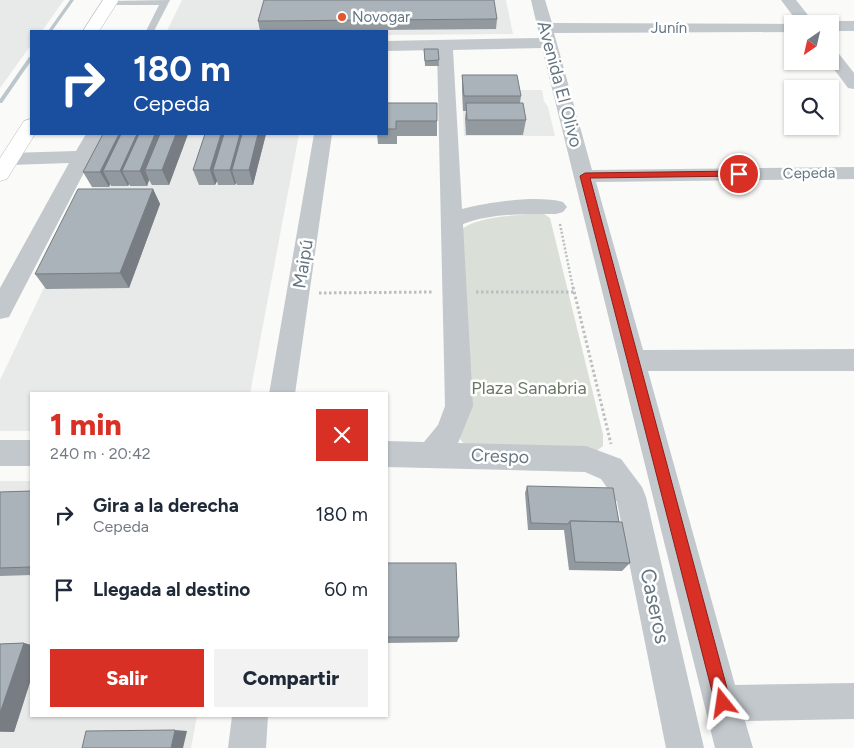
<!DOCTYPE html>
<html lang="es">
<head>
<meta charset="utf-8">
<style>
	:root { --surface:#fff; --page:#f2f2f3; --text:#1f2937; --muted:#747a83; --accent:#d93025 }
	body { margin:0; font-family:Figtree,sans-serif; background:var(--page); color:var(--text); height:100vh; display:flex; flex-direction:column; font-size:19px; white-space:nowrap }
	* { box-sizing:border-box; margin:0 }
	p { font-size:16px; color:var(--muted) }
	.icon { flex:none; width:28px; height:28px; fill:none; stroke:currentColor; stroke-width:2; stroke-linecap:round; stroke-linejoin:round }
	.map { position:relative; flex:1; overflow:hidden }
	.panel { position:absolute; left:30px; top:392px; width:358px; height:325px; display:flex; flex-direction:column; background:var(--surface); border-radius:0px; box-shadow:0 1px 4px #0004 }
	.panel>* { flex:none }
	.top-card { position:absolute; left:30px; top:30px; width:358px; height:105px; border-radius:0px; box-shadow:0 1px 4px #0004; background:#1a4fa0; color:#fff; overflow:hidden }
	.needle { width:32px; rotate:214deg }
	.tools { position:absolute; left:784px; top:15px; display:grid; gap:10px }
	.tools a { display:grid; place-items:center; width:55px; height:55px; border-radius:0px; background:var(--surface); box-shadow:0 1px 4px #0004; font-size:25px }
	.pin { position:absolute; display:grid; place-items:center; width:42px; height:42px; color:#fff; margin:-21px; border:2px solid #fff; border-radius:50%; box-shadow:0 1px 5px #0007 }
	.me { position:absolute; width:55px; margin:-28px; rotate:345deg; stroke-linejoin:round; filter:drop-shadow(0 0 4px #0008) }
	.turn { display:flex; align-items:center; gap:18px; height:105px; padding:0 20px; font-size:22px }
	.turn .icon { width:65px; height:65px; stroke-width:2.5 }
	.turn b { display:block; font-size:35px; line-height:42px }
	.round { display:grid; place-items:center; flex:none; width:52px; height:52px; border-radius:0px; background:var(--page) }
	.summary { display:flex; align-items:center; justify-content:space-between; height:85px; padding:0 20px }
	h1 { font-size:30px; font-weight:800; line-height:38px; color:var(--accent) }
	.action { display:flex; gap:10px; margin-top:auto; padding:10px 20px }
	.action a { flex:1; height:58px; border-radius:0px; background:var(--accent); color:#fff; font-size:20px; font-weight:800; line-height:58px; text-align:center }
	.action a+a { background:var(--page); color:var(--text) }
	ul { padding:0; list-style:none }
	li { display:flex; align-items:center; gap:15px; height:75px; padding:0 20px }
	li div { flex:1 }
	li b { display:block; font-size:19px }
	li em { font-style:normal }
	.map>svg:first-child { display:block }
</style>
</head>
<body>
<div class="map">
<svg width="854" height="748" viewBox="0 0 854 748">
	<rect width="100%" height="100%" fill="#fafaf8"/>
	<g fill="#e8e9e9">
		<path d="M0,0H64L42,31H31V45L0,88Z"/>
		<path d="M182,0H506L513,34L386,35V31H167Z"/>
		<path d="M462,90H542L544,101L548,107L555,136H464Z"/>
		<path d="M117,134H299L250,394H31V431H0V380Z"/>
		<path d="M0,481H31V716H197L191,748H0Z"/>
	</g>
	<path fill="#dadfd7" d="M538,213L544,214L550,218L603,434V446L595,452L465,445L460,439L462,428L459,232C473,216 517,216 538,213Z"/>
	<g fill="none" stroke-linecap="round" stroke-linejoin="round">
		<g fill="#bbc7cb" fill-rule="evenodd">
			<path d="M70,0H74L52,31H48Z"/>
			<path d="M29,57H31V61L2,103H0V99Z"/>
		</g>
		<defs>
			<g id="primary">
				<path d="M103,0H119L99,31H83Z"/>
				<path d="M31,119V134H35L7,179L0,181V158L24,121Z"/>
			</g>
		</defs>
		<use href="#primary" stroke="#b5babe" stroke-width="1"/>
		<path stroke="#bbbfc2" stroke-width="2.5" stroke-dasharray="2 2" stroke-linecap="butt" d="M560,224L573,288"/>
		<g stroke="#bbbfc2" stroke-width="3" stroke-dasharray="2.5 2.5" stroke-linecap="butt">
			<path d="M573,287L611,444"/>
			<path d="M476,292H574"/>
			<path d="M319,293L433,292"/>
		</g>
		<path fill="#c3c8cc" fill-rule="evenodd" d="M170,0L154,31H146L159,5H109L105,3L109,1Z"/>
		<g fill="#c3c8cc" fill-rule="evenodd">
			<path d="M531,0H545L552,23L798,24H792V32L554,33L592,170L854,167V179L596,182L643,350L854,349V371H648L735,685L854,683V719L745,721L753,748H715L542,48L453,50L462,209C489,202 537,195 563,202L567,207L563,212L556,214C525,214 492,213 463,224L473,406L458,443L586,446L621,459L642,487L646,497L704,748H666L617,502L601,479L585,472L386,467V441L424,442L438,425L445,406L437,50L386,51V41L540,38Z"/>
			<path d="M781,0H796L815,24H799Z"/>
			<path d="M830,21H854V31H830V24H824Z"/>
			<path d="M830,48L836,50L854,73V89L848,88L828,61H830Z"/>
			<path d="M86,134H104L9,317L0,319V288L69,163L10,165L3,163L0,159L3,155L10,153L76,151Z"/>
			<path d="M314,134H332L295,394H269Z"/>
			<rect x="0" y="440" width="31" height="26"/>
			<path d="M232,716H268L266,748H228Z"/>
		</g>
		<use href="#primary" fill="#fff" fill-rule="evenodd"/>
	</g>
	<g fill="#929a9f">
		<path d="M497,19L496,29L260,31L258,21Z"/>
		<path d="M424,49H438L439,66H425Z"/>
		<path d="M462,75L521,96L520,103L526,120L523,135H466L465,118L466,111H463L462,90Z"/>
		<path d="M386,103H437V136H397V144H378L377,134H386Z"/>
		<path d="M103,134H188L169,185H152L149,180L147,186H130L129,184L128,186H111L110,184L109,187H92L83,172Z"/>
		<path d="M205,134H266L253,185H237L236,183L235,185H218L217,181L215,185H199L193,170Z"/>
		<path d="M153,189L160,204L129,288L46,289L35,274Z"/>
		<path d="M527,486L619,522L630,563L622,571L569,570L564,530H528L525,493Z"/>
		<path d="M31,491V575L0,576V492Z"/>
		<path d="M386,563L459,637L457,642L386,643Z"/>
		<path d="M24,643L31,645V679L14,732H0V644Z"/>
	</g>
	<g fill="#777d82">
		<path d="M119,134H133L103,171L110,184L109,187L100,172Z"/>
		<path d="M137,134H150L122,171L129,184L128,186L120,171Z"/>
		<path d="M155,134H168L145,170L149,180L147,186L140,171Z"/>
		<path d="M176,134H188L169,185L162,170Z"/>
		<path d="M221,134H231L213,170L217,181L215,185L210,170Z"/>
		<path d="M240,134H249L232,170L236,183L235,185L230,170Z"/>
		<path d="M258,134H266L253,185L249,170Z"/>
		<path d="M153,189L160,204L129,288L120,273Z"/>
		<path d="M24,643L31,645V679L14,732L0,731V713Z"/>
		<path d="M175,730L187,731L183,748H171Z"/>
	</g>
	<g fill="#aab3b9" stroke="#777d82">
		<path d="M264,0H494L497,19L258,21Z"/>
		<path d="M424,49H438L439,60L425,61Z"/>
		<path d="M462,75H517L521,96H464Z"/>
		<path d="M386,103H437V121H396V129H386Z"/>
		<path d="M466,103H523L526,120H467Z"/>
		<path d="M103,134H119L100,172H83Z"/>
		<path d="M121,134H137L120,171H103Z"/>
		<path d="M139,134H155L140,171H122Z"/>
		<path d="M160,134H176L162,170H145Z"/>
		<path d="M205,134H221L210,170H193Z"/>
		<path d="M224,134H240L230,170H213Z"/>
		<path d="M242,134H258L249,170H232Z"/>
		<path d="M78,189H153L120,273L35,274Z"/>
		<path d="M527,486L613,488L619,522L570,521L568,524L531,523Z"/>
		<path d="M31,491V567L0,568V492Z"/>
		<path d="M570,521L622,522L630,563L575,562Z"/>
		<path d="M386,563H456L459,637H386Z"/>
		<path d="M24,643L0,713V644Z"/>
		<path d="M175,730L171,748H82L86,731Z"/>
	</g>
	<path fill="#d93025" stroke="#8d1f18" d="M739,171L742,172V176L590,178L731,703L728,709L723,711L717,709L715,703L580,176L585,173Z"/>
	<circle fill="#e4572e" stroke="#fff" stroke-width="2" cx="342" cy="17" r="5"/>
	<g text-anchor="middle" stroke-width="5" stroke-linejoin="round" paint-order="stroke">
		<g font-size="15" fill="#657683" stroke="#fff" text-anchor="start">
			<text x="352" y="22">Novogar</text>
		</g>
		<g font-size="15" fill="#657683" stroke="#fff">
			<text x="669" y="33">Junín</text>
			<text transform="translate(809 173) rotate(-1)" y="5">Cepeda</text>
		</g>
		<g font-size="18" fill="#657683" stroke="#fff">
			<text transform="translate(560 84) rotate(75)" y="6">Avenida El Olivo</text>
			<text transform="translate(303 264) rotate(-81)" y="6">Maipú</text>
			<text transform="translate(500 456) rotate(2)" y="6">Crespo</text>
		</g>
		<g font-size="18" fill="#687a64" stroke="#fff">
			<text x="529" y="394">Plaza Sanabria</text>
		</g>
		<g font-size="21" fill="#657683" stroke="#fff">
			<text transform="translate(655 606) rotate(78)" y="7">Caseros</text>
		</g>
	</g>
</svg>
<div class="tools">
<a><svg class="needle" viewBox="-14 -14 28 28"><path d="M0-13l5 13h-10z" fill="#e53935"/><path d="M0 13l5-13h-10z" fill="#747a83"/></svg></a>
<a><svg class="icon" aria-label="search" viewBox="0 0 24 24"><circle cx="10" cy="10" r="6"/><path d="M15 15l6 6"/></svg></a>
</div>
<div class="pin" style="left:739px;top:174px;background:#d93025"><svg class="icon" aria-label="arrive" viewBox="0 0 24 24"><path d="M6 21V4h12l-3 4 3 4H6"/></svg></div>
<svg class="me" style="left:723px;top:703px" viewBox="-20 -20 40 40"><path d="M0-17L14 15 0 8-14 15z" fill="#d93025" stroke="#fff" stroke-width="4"/></svg>
<div class="top-card">
<div class="turn"><svg class="icon" aria-label="right" viewBox="0 0 24 24"><path d="M7 20v-9h11M14 6l5 5-5 5"/></svg><div><b>180 m</b>Cepeda</div></div>
</div>
<section class="panel">
<div class="summary"><div><h1>1 min</h1><p>240 m · 20:42</p></div><a class="round" style="background:#d93025;color:#fff"><svg class="icon" aria-label="close" viewBox="0 0 24 24"><path d="M6 6l12 12M18 6L6 18"/></svg></a></div>
<ul>
<li><svg class="icon" aria-label="right" viewBox="0 0 24 24"><path d="M7 20v-9h11M14 6l5 5-5 5"/></svg><div><b>Gira a la derecha</b><p>Cepeda</p></div><em>180 m</em></li>
<li><svg class="icon" aria-label="arrive" viewBox="0 0 24 24"><path d="M6 21V4h12l-3 4 3 4H6"/></svg><div><b>Llegada al destino</b></div><em>60 m</em></li>
</ul>
<div class="action"><a>Salir</a><a>Compartir</a></div>
</section>
</div>
</body>
</html>
